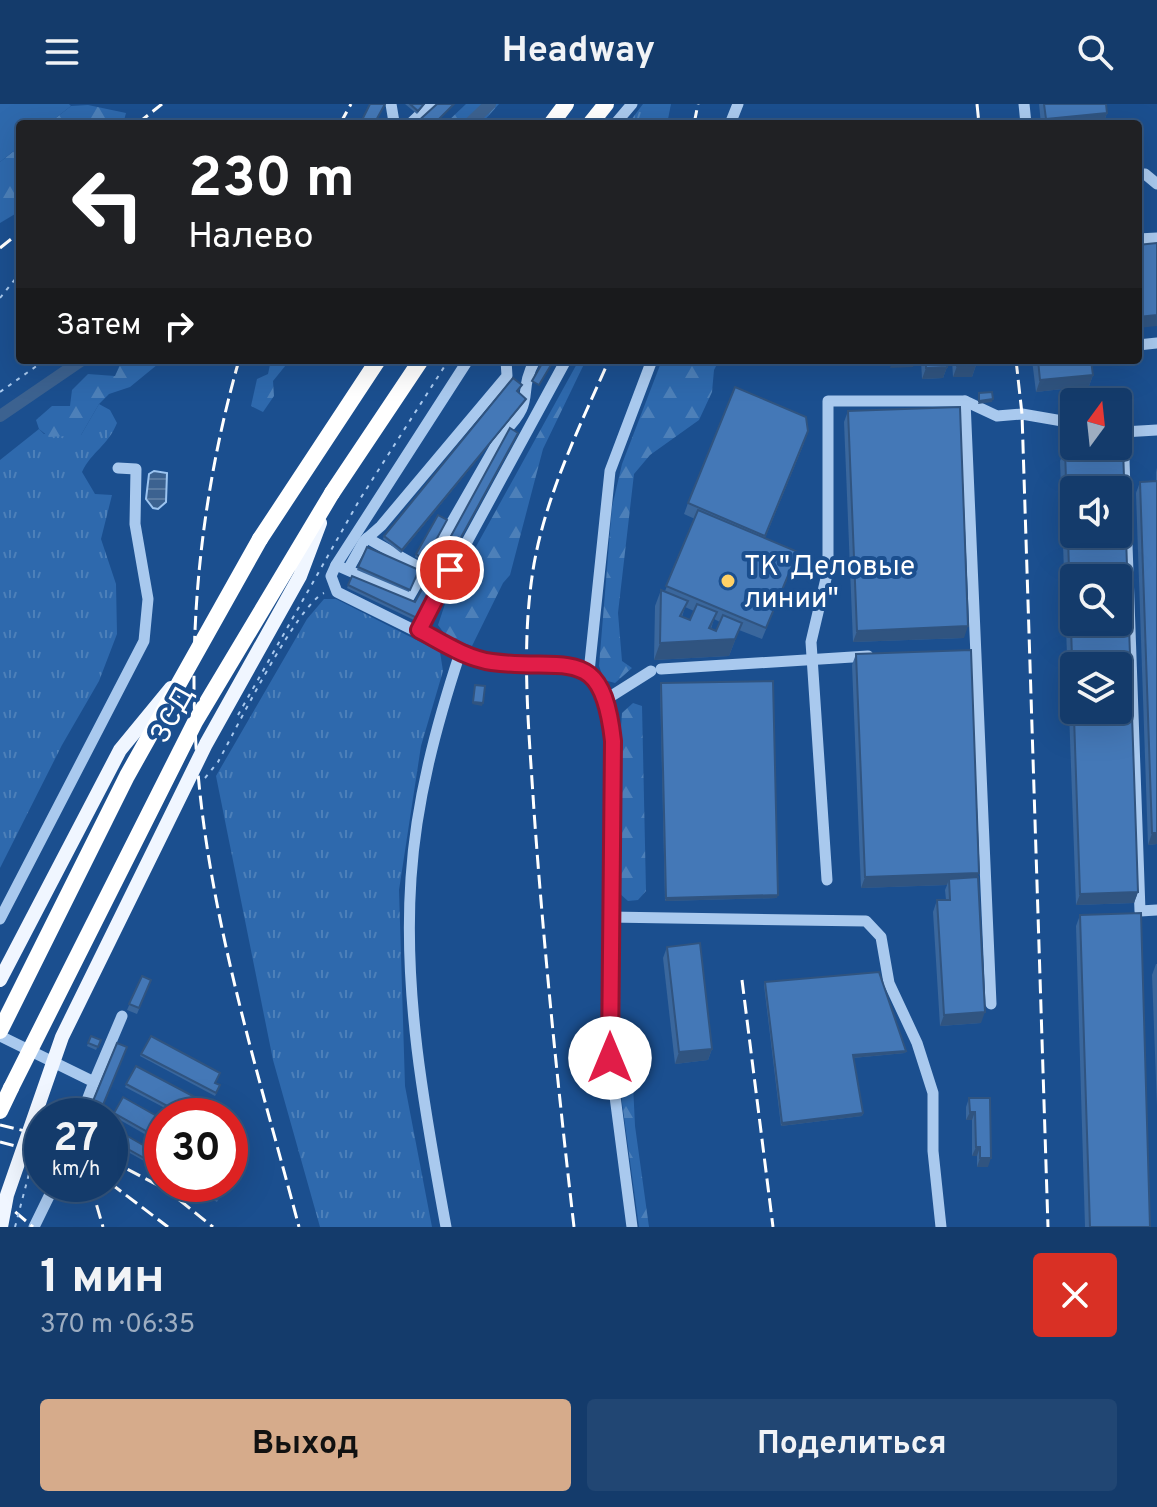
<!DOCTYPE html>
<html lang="ru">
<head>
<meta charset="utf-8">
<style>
	:root { --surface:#143b6b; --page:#214673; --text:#f1f3f6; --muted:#9dadc1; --line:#33557e; --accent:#d6ab8b }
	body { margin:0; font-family:Overpass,sans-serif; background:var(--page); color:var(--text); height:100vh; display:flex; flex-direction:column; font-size:30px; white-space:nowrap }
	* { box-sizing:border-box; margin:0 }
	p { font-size:26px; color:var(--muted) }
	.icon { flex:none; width:44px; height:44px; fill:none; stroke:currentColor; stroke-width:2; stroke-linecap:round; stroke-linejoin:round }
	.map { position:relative; height:1123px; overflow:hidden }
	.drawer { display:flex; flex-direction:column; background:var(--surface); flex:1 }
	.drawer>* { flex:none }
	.guide { position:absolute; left:16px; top:16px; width:1126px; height:244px; border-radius:8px; box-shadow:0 8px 32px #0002,0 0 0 2px var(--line); background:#202124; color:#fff; overflow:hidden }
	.needle { width:52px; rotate:15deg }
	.buttons { position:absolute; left:1060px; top:284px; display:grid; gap:16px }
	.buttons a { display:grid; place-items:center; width:72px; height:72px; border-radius:8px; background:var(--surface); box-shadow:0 8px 32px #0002,0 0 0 2px var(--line); font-size:40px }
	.speed { position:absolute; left:24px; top:994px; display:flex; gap:16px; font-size:40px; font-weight:700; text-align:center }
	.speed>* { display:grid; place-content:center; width:104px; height:104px; border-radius:50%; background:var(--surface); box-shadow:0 8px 32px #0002,0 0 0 2px var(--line); line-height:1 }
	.speed small { font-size:20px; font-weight:400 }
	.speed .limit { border:12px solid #d22; background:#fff; color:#111 }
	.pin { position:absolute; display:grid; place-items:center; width:68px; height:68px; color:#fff; margin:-34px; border:4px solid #fff; border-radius:50%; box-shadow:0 2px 8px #0007 }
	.me { position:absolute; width:88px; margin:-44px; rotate:0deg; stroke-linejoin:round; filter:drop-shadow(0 0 6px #0008) }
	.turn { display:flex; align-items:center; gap:28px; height:168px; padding:0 40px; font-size:36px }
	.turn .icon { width:104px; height:104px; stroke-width:2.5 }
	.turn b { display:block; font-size:56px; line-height:68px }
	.then { display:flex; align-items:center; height:76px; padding:0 40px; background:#0003; gap:16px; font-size:30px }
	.round { display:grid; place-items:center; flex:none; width:84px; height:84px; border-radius:8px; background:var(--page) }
	.head { display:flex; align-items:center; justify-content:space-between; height:136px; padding:0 40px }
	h1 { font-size:48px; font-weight:700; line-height:60px }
	.action { display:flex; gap:16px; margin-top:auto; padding:16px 40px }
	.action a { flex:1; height:92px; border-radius:8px; background:var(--accent); color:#111; font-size:32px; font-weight:700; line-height:92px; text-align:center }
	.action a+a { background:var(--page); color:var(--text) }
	header { display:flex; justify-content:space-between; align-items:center; height:104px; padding:0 40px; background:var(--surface); font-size:36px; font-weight:700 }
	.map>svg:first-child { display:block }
</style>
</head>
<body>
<header><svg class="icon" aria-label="menu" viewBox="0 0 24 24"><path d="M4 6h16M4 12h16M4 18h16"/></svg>Headway<svg class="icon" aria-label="search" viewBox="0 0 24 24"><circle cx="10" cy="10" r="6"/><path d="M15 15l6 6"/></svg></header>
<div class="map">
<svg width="1157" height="1123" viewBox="0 0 1157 1123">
	<defs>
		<pattern id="grass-tufts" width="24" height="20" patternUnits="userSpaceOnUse" patternTransform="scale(2)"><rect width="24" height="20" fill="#2e69ad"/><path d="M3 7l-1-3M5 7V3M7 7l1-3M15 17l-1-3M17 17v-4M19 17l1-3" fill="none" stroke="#4d80b9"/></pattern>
		<pattern id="forest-firs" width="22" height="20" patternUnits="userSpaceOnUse" patternTransform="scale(2)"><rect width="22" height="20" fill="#2e69ad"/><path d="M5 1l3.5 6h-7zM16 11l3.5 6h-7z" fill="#4d80b9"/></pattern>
		<pattern id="water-rules" width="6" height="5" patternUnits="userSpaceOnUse" patternTransform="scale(2)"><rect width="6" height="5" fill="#3c6290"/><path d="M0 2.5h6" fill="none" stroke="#597aa1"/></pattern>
	</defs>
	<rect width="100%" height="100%" fill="#1b4f8f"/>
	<g fill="url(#grass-tufts)">
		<path d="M643,0H671L667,20H628Z"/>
		<path d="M99,300L110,306L117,319C107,343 92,347 82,368L95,390L112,391L101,435L116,480L117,530L99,577L62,641L0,764V356L39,325L44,330L81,331Z"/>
		<path d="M324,495H336L440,548L443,567L421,642L399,786L405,982L432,1123H320L273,956L216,672L307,515Z"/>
	</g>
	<g fill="url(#forest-firs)">
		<path d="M466,0H499L481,20H445Z"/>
		<path d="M88,1L126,9L123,20H48L71,2Z"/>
		<path d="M20,42V107L0,119V58Z"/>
		<path d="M122,256H163L130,283L109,290L99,300L81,331L49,333L39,325L36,316L52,302H70L72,286L88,270L115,272Z"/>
		<path d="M271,256H290L273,277L274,292L263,308L251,302L257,275L268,270Z"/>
		<path d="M579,256H586L543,345L510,471L503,479L472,542L447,533L438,521L446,497Z"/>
		<path d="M662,256H719L714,266L712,288L699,316L650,351L634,370L618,509L622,557L632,564L615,579L604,576L599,562L612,403L622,360Z"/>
		<path d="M633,599L642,602L646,787L638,796L628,797L618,788L621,623L622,609Z"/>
		<path d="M619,941L625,942L632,959L635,1022L649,1123H639L619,976Z"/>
	</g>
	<path fill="#2e69ad" d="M0,0H69L71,2L48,20H20V42L0,58Z"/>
	<path fill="url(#water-rules)" stroke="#9cc4f0" stroke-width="2" d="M154,367L167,369L166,398L158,405L153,404L146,395L149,370Z"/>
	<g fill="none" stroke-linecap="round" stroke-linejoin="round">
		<g stroke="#3c6290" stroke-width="12">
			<path d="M469,20L490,0"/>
			<path d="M0,312L82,256"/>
		</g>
		<g stroke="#a9c9ee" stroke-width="2" stroke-dasharray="4 6" stroke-linecap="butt">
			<path d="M0,194L16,174"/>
			<path d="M0,288L45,256"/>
			<path d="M205,674L218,658C235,627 297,501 324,489"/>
		</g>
		<g stroke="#a9c9ee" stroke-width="11">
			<path d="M391,0L394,18L399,20"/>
			<path d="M1024,0L1026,20"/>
			<path d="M410,20L431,0"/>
			<path d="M615,20L632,0"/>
			<path d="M730,20L738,0"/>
			<path d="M1138,71L1145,70L1157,80"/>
			<path d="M1138,135L1157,134"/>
			<path d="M1138,241L1157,239"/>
			<path d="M468,256L336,461L331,472L337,488L460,549L489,558L576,563C607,575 609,608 613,637L610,954L632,1123"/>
			<path d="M965,297L991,900"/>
			<path d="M1118,327L1123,328L1140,807L1157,806"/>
			<path d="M1123,328L1157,326"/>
			<path d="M367,434L424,466"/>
			<path d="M336,461L409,493L503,329C538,295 516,291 535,256"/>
			<path d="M349,464L364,437L381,422L507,272L506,256"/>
			<path d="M419,526L566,256"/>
			<path d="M661,565L868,552"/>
			<path d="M589,568L610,367L652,256"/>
			<path d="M605,596L651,567"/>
			<path d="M827,776L811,538L828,466V297H965L997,312L1022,310L1074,319"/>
			<path d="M609,813L866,817L881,833L889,879L917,939L933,989V1047L941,1123"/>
			<path d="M0,815L144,537L148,495L135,420L136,365L118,364"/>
			<path d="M0,932L94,978L81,1012"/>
			<path d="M94,978L122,912"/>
			<path d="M34,1123L55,1080"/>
			<path d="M446,1123C425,1008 403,892 411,774C416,697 436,622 460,549"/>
		</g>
		<g stroke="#fff" stroke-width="16">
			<path d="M551,20L566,0"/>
			<path d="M590,20L606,0"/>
			<path d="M332,389L421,256"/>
			<path d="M260,435L378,256"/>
			<path d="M0,1007L11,984"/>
		</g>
		<g stroke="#fff" stroke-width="3" stroke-dasharray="14 6" stroke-linecap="butt">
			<path d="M977,0L979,20"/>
			<path d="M137,20L162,0"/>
			<path d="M340,20L351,0"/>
			<path d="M694,20L698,0"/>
			<path d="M0,144L20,128"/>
			<path d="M239,256C202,386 187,522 197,657C209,815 259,971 299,1123"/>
			<path d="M1016,256L1022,310L1048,1123"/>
			<path d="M742,876L773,1123"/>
			<path d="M0,1021L42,1031"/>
			<path d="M0,1038L42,1049"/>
			<path d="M110,1056L167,1086L213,1123"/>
			<path d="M110,1079L168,1123"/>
			<path d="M91,1082L103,1123"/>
			<path d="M0,1095L33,1123"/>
			<path d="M574,1123C558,984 544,846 534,707C529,625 520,542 534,460C547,388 580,322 609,256"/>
		</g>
		<g stroke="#a9c9ee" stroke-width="2" stroke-dasharray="4 6" stroke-linecap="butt">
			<path d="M238,611L360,395L446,260"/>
			<path d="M15,1123L30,1066"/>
		</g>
		<g stroke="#f0f6ff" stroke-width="14">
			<path d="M0,876L120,646L171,584"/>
			<path d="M1,1123L7,1091L62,933L206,640L300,472L320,419"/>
		</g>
		<g stroke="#fff" stroke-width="16">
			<path d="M0,927L127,672L260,435"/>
			<path d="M11,984L195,618L332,389"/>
		</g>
	</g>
	<g fill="#3a679d" fill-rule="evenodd">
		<path d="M405,0H425L417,10Z"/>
		<path d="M1039,0H1106L1107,9L1103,20H1041Z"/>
		<path d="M921,256H947V263L943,274L922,275Z"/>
		<path d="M952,256H976V261L972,273H953Z"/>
		<path d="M1032,256H1091L1093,271L1089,282L1036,288Z"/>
		<path d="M522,281L518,288L526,295L525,297L401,449L383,435L384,432Z"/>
		<path d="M848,307L964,534L853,538L844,318Z"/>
		<path d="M517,332L416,517L347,484L352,472L415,498Z"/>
		<path d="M804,339L765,434L798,448L762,535L739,526L729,552L654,556L655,502L661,486L665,487L695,415L684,410L688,399ZM685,503L694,507L690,516L682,513ZM714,515L720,518L716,527L711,525Z"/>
		<path d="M1065,346L1138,788L1134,799L1076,801L1060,357Z"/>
		<path d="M1157,364V740L1148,741L1136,389L1140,378L1156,377V368Z"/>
		<path d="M447,416L424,458L415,453L416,450Z"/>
		<path d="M367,443L419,466L409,488L357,466Z"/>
		<path d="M856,550L978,773L981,919L940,922L933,808L937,796H946L945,786L947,781L861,784L852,561Z"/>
		<path d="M661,579L777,794L665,797L660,582Z"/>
		<path d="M1080,811L1150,1123H1085L1076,822Z"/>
		<path d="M667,843L712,945L708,956L675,960L663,854Z"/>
		<path d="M1156,860H1157V1002L1152,871Z"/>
		<path d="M142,872L151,876L137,910L127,906Z"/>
		<path d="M765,878L906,947L905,949L853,954L863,1009L862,1012L781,1022L764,881Z"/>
		<path d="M91,932L101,936L96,946L87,942Z"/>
		<path d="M151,932L215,979L219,984L215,992L140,952Z"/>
		<path d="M117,939L127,943L102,1004L92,1000Z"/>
		<path d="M136,962L226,1012H180L125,983Z"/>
		<path d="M969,994H990L988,1063H977V1052H972V1016H966V1003Z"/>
		<path d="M114,1009L162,1015V1040L113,1012Z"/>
		<path d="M110,1022L162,1052V1067L110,1038Z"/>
		<path d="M185,1080H213L223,1086L217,1098Z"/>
	</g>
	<g fill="#305480">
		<path d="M1107,9L1103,20H1044L1046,15Z"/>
		<path d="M1157,211V222L1138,224V213Z"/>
		<path d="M775,256H857L774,260Z"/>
		<path d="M893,256H916L913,263L890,264Z"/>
		<path d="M976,261L972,273H953L957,262Z"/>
		<path d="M947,263L943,274L922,275L926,264Z"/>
		<path d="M1093,271L1089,282L1036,288L1040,276Z"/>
		<path d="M526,295L525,297L401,449L402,446Z"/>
		<path d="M993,295L992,298L978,300L979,297Z"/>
		<path d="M717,508L705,537L742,519L729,552L654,556L660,539L709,524Z"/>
		<path d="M968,522L964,534L853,538L857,527Z"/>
		<path d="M473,598L483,599L482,602L472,600Z"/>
		<path d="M1152,729H1157V740L1148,741Z"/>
		<path d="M979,769L975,780L949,775L947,781L861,784L865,773Z"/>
		<path d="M1138,788L1134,799L1076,801L1080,790Z"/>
		<path d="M778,791L777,794L665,797L666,794Z"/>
		<path d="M985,908L981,919L940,922L944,911Z"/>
		<path d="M712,945L708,956L675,960L679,948Z"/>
		<path d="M906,947L905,949L852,954L853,951Z"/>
		<path d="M970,1008H975L972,1016H966Z"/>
		<path d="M863,1009L862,1012L781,1022L782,1019Z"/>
		<path d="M976,1043H980L977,1052H972Z"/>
		<path d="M980,1054H991L988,1063H977Z"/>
	</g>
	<g fill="#4478b7" stroke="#305480" stroke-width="2" fill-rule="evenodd">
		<path d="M370,0H385L374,20H360Z"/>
		<path d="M410,0H424L418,7Z"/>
		<path d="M437,0H454L434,20H415Z"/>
		<path d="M1044,0H1106L1107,9L1046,15Z"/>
		<path d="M1157,139V211L1138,213V141Z"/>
		<path d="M544,256H554L539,281L532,277Z"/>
		<path d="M926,256H947V263L926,264Z"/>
		<path d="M956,256H976V261L957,262Z"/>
		<path d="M1038,256H1091L1093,271L1040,276Z"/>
		<path d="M513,274L522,281L517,287L526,295L402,446L384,432Z"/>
		<path d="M735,283L806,313L808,327L765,432L688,399Z"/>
		<path d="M992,288L993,295L979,297V289Z"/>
		<path d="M960,303L968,522L857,527L848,307Z"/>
		<path d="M510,324L518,329L417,514L348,481L352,472L415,498Z"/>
		<path d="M1123,344L1138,788L1080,790L1065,346ZM1074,386H1118V430H1074ZM1074,474H1118V518H1074ZM1074,562H1118V606H1074Z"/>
		<path d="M1157,377V729H1152L1140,378Z"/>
		<path d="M698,406L798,448L766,524L666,482Z"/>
		<path d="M438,411L447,416L425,456L416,450Z"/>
		<path d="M367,443L419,466L410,486L358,463Z"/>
		<path d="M661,486L688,497L680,512L690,516L697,500L717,508L709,524L716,527L723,511L742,519L735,535L660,539Z"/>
		<path d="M971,546L979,769L865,773L856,550Z"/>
		<path d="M773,577L778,791L666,794L661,579Z"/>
		<path d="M475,581L485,582L483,599L473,598Z"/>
		<path d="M978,773L985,908L944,911L937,796H950L949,775Z"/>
		<path d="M1141,809L1150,1123H1090L1080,811Z"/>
		<path d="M700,839L712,945L679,948L667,843Z"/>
		<path d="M879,868L906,947L853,951L863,1009L782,1019L765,878Z"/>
		<path d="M142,872L151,876L139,904L129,900Z"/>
		<path d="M91,932L101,936L98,943L88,939Z"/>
		<path d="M151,932L220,969L215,979L220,981L216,989L141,950Z"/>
		<path d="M117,939L127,943L103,1001L93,997Z"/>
		<path d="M136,962L227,1010L226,1012H186L126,980Z"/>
		<path d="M123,993L162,1015V1036L114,1009Z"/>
		<path d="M969,994H990L991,1054H980V1043H976L975,1008H970Z"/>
		<path d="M110,1022L162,1052V1064L110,1035Z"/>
		<path d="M230,1026L236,1029L232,1036L230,1035Z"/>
		<path d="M191,1080H213L223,1086L218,1095Z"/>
	</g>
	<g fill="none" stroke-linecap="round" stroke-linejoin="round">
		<defs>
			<path id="route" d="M450,466L419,526C442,538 465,554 492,558C568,568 602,538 613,637L610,954"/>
		</defs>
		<use href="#route" stroke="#92132f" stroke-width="20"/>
		<use href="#route" stroke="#e11d48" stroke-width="14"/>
	</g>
	<circle fill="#ffd166" stroke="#1b4f8f" stroke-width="3" cx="728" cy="477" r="8"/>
	<g text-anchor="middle" stroke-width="8" stroke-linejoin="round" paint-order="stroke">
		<g font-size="28" fill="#fff" stroke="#1b4f8f" text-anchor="start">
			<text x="744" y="471">ТК"Деловые<tspan x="744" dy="32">линии"</tspan></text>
		</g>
		<g font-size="28" fill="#fff" stroke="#1b4f8f">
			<text transform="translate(171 610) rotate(-61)" y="10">ЗСД</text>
		</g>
	</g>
</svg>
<div class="buttons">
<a><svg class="needle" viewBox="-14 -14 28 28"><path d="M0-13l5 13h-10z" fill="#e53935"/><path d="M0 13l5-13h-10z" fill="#9dadc1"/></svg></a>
<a><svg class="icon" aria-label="sound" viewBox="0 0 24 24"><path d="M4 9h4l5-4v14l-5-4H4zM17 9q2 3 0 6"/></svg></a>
<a><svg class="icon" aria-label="search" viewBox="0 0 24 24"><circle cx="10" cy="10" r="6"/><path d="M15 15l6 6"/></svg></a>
<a><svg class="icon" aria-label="layers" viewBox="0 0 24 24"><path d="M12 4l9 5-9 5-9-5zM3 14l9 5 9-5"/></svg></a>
</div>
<div class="speed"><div>27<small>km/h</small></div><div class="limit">30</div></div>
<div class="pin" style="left:450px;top:466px;background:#d93025"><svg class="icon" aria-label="arrive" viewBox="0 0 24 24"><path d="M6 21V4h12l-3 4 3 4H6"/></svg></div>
<svg class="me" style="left:610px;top:954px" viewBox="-20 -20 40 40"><circle r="19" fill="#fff"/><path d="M0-13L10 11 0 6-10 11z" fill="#e11d48"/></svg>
<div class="guide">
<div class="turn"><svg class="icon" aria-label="left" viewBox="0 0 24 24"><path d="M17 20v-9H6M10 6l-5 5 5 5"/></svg><div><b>230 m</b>Налево</div></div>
<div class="then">Затем<svg class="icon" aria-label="right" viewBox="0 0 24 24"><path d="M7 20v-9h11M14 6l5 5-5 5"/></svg></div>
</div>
</div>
<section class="drawer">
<div class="head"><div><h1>1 мин</h1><p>370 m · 06:35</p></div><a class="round" style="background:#d93025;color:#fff"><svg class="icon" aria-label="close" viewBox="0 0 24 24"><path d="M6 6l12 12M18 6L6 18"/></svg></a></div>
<div class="action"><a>Выход</a><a>Поделиться</a></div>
</section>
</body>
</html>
